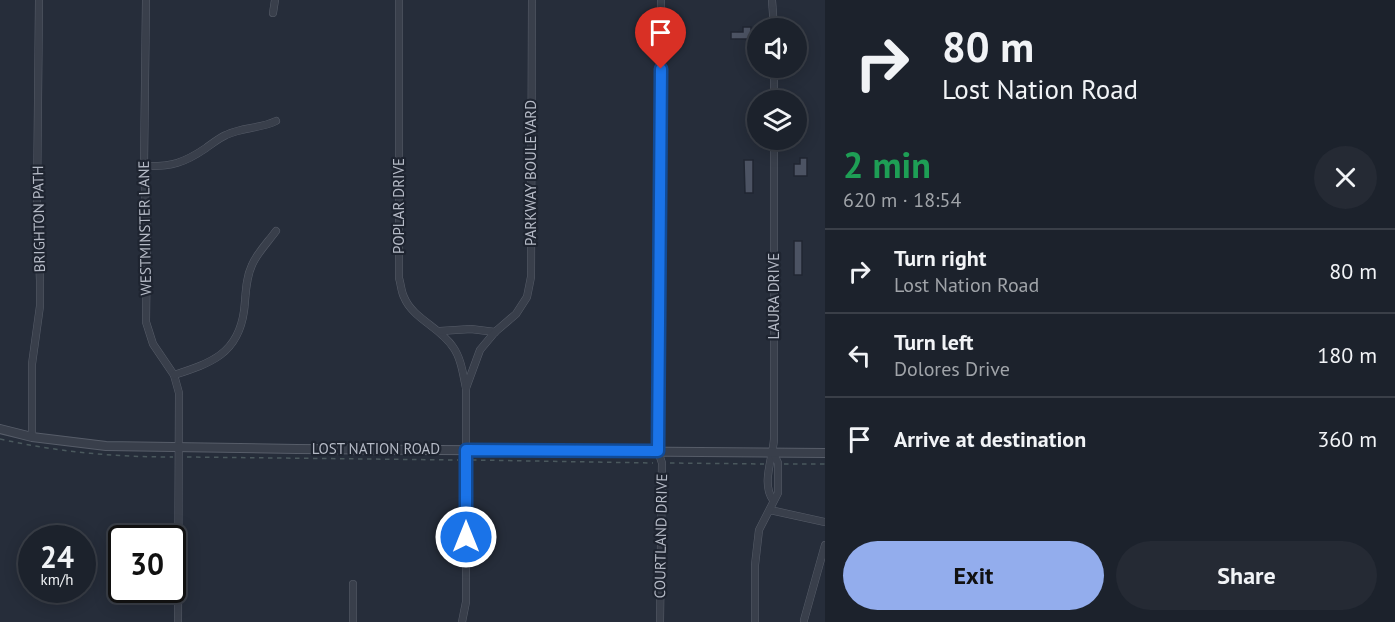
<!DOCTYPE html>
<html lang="en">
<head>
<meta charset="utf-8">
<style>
	:root { --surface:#1c222c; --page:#252a34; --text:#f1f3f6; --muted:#a0a4a9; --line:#3a3f48; --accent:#93aded }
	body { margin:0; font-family:"PT Sans",sans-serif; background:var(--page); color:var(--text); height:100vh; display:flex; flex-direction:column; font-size:22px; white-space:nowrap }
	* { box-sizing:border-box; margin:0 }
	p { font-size:20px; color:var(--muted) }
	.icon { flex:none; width:33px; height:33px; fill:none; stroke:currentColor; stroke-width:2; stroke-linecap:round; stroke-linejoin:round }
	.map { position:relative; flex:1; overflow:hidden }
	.sheet { display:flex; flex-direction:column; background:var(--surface); width:570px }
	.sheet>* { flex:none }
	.hud { background:#1c222c; color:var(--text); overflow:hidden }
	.controls { position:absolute; left:747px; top:18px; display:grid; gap:12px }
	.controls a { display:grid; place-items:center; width:60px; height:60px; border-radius:50%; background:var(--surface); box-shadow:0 3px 15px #0003,0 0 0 2px var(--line); font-size:30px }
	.speed { position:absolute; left:18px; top:525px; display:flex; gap:12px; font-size:30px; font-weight:700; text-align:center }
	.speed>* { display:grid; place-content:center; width:78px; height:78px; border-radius:50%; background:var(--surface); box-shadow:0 3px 15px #0003,0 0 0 2px var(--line); line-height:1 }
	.speed small { font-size:15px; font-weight:400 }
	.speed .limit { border:3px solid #111; border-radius:9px; background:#fff; color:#111 }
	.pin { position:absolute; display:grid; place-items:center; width:51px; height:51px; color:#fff; margin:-62px -26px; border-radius:50% 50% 50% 0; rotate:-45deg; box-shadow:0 0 6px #0007 }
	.pin .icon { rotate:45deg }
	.me { position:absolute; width:66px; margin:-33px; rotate:0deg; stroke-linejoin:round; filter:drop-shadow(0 0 4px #0008) }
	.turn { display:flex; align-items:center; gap:21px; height:126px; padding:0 18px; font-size:27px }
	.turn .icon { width:78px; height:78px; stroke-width:2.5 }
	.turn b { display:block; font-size:42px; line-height:51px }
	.round { display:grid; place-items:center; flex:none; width:63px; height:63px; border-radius:32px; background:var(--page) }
	.overview { display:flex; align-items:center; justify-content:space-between; height:102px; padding:0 18px }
	h1 { font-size:36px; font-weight:800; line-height:45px; color:#1e9e55 }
	.cta { display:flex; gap:12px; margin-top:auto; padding:12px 18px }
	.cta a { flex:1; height:69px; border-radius:36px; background:var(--accent); color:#111; font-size:24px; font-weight:800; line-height:69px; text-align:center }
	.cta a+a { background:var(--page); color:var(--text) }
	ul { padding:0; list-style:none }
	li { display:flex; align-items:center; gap:18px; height:84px; padding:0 18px; border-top:2px solid var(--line) }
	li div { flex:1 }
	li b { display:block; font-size:22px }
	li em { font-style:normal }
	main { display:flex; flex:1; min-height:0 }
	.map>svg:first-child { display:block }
</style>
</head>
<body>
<main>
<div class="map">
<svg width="825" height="622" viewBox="0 0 825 622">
	<rect width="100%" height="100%" fill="#262d3a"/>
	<g fill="#4c5363" stroke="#202632" stroke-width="1.5">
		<path d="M743,27H751V39H731V32H743Z"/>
		<path d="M800,158H807V176H794V164H800Z"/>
		<path d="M744,160H753V193H745Z"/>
		<rect x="794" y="241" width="8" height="34"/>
	</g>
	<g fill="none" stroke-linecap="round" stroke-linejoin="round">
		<defs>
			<g id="minor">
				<path d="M146,0L144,166L147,239L146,322L153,344L174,375L179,393L178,622"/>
				<path d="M399,0V278C401,284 401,291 404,297C413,319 440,327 453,347C461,358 463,374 466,388"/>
				<path d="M772,0L774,28"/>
				<path d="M273,13L275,0"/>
				<path d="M774,68V100"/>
				<path d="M144,166C171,167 184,163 206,148C213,143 219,138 226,135C243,127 259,129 276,121"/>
				<path d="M440,331L471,329L495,332"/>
				<path d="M174,375C211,363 238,354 244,311C246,296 245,280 252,265C257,253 268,242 276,231"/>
				<path d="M32,437V364L40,306V281L37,202L39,0"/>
				<path d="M773,500C761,484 773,457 774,439V140"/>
				<path d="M770,510L825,522"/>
				<path d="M353,584V622"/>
				<path d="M804,620L825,545"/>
				<path d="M462,622L466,602V388L480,350L495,332L516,314L527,297L531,277L532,0"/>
				<path d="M660,622L662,463L658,451L661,0"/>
				<path d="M755,622V565L759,530L778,493V463L773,452"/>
			</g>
			<path id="tertiary" d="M0,429L32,437L106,446L297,449L825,453"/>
		</defs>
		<use href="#minor" stroke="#575d69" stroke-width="8"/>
		<use href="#tertiary" stroke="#575d69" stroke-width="10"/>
		<g stroke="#4a585d" stroke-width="1.5" stroke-dasharray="4.5 4.5" stroke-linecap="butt">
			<path d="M0,439C58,452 114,457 173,457"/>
			<path d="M187,457L458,460"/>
			<path d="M472,460L653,463"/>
			<path d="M670,463L764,464"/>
			<path d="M784,464H825"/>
		</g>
		<use href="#minor" stroke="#393f4b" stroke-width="7"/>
		<use href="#tertiary" stroke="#393f4b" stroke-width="8"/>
	</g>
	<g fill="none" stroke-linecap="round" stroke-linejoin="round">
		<defs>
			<path id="route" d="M466,537V450L658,451L661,69"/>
		</defs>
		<use href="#route" stroke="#114b97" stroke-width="15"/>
		<use href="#route" stroke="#1a73e8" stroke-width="10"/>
	</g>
	<g text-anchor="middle" stroke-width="4.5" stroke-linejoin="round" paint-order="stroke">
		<g font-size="15" fill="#b5bac6" stroke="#1e2430">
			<text transform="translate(531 173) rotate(-90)" y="5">PARKWAY BOULEVARD</text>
			<text transform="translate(399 206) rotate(-90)" y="5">POPLAR DRIVE</text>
			<text transform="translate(39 219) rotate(-91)" y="5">BRIGHTON PATH</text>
			<text transform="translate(145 228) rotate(-91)" y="5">WESTMINSTER LANE</text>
			<text transform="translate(774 296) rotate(-90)" y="5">LAURA DRIVE</text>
			<text x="376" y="454">LOST NATION ROAD</text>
			<text transform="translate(661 536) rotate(-89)" y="5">COURTLAND DRIVE</text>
		</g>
	</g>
</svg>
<div class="controls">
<a><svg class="icon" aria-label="sound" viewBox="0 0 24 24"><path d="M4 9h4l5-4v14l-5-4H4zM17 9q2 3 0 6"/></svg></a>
<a><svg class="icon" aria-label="layers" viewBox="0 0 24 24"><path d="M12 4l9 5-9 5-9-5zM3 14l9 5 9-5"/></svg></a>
</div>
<div class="speed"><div>24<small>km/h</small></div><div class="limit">30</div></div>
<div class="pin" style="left:661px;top:69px;background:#d93025"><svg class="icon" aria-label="arrive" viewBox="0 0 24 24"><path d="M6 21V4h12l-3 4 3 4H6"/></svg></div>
<svg class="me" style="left:466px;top:537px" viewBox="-20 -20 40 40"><circle r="17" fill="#1a73e8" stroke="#fff" stroke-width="3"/><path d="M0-11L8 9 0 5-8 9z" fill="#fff"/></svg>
</div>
<section class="sheet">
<div class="hud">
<div class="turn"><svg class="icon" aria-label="right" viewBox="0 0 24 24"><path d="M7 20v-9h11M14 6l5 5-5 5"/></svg><div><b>80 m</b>Lost Nation Road</div></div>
</div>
<div class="overview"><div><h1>2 min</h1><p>620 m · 18:54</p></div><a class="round"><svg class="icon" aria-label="close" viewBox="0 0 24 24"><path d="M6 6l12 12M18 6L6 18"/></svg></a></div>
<ul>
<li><svg class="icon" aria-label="right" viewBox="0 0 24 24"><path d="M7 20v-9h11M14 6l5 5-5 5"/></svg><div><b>Turn right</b><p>Lost Nation Road</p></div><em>80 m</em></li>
<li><svg class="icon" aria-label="left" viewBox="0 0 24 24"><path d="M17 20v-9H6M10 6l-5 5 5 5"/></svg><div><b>Turn left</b><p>Dolores Drive</p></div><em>180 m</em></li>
<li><svg class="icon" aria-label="arrive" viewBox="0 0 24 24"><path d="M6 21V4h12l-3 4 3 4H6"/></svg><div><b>Arrive at destination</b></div><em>360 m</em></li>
</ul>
<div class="cta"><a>Exit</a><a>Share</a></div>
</section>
</main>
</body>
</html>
